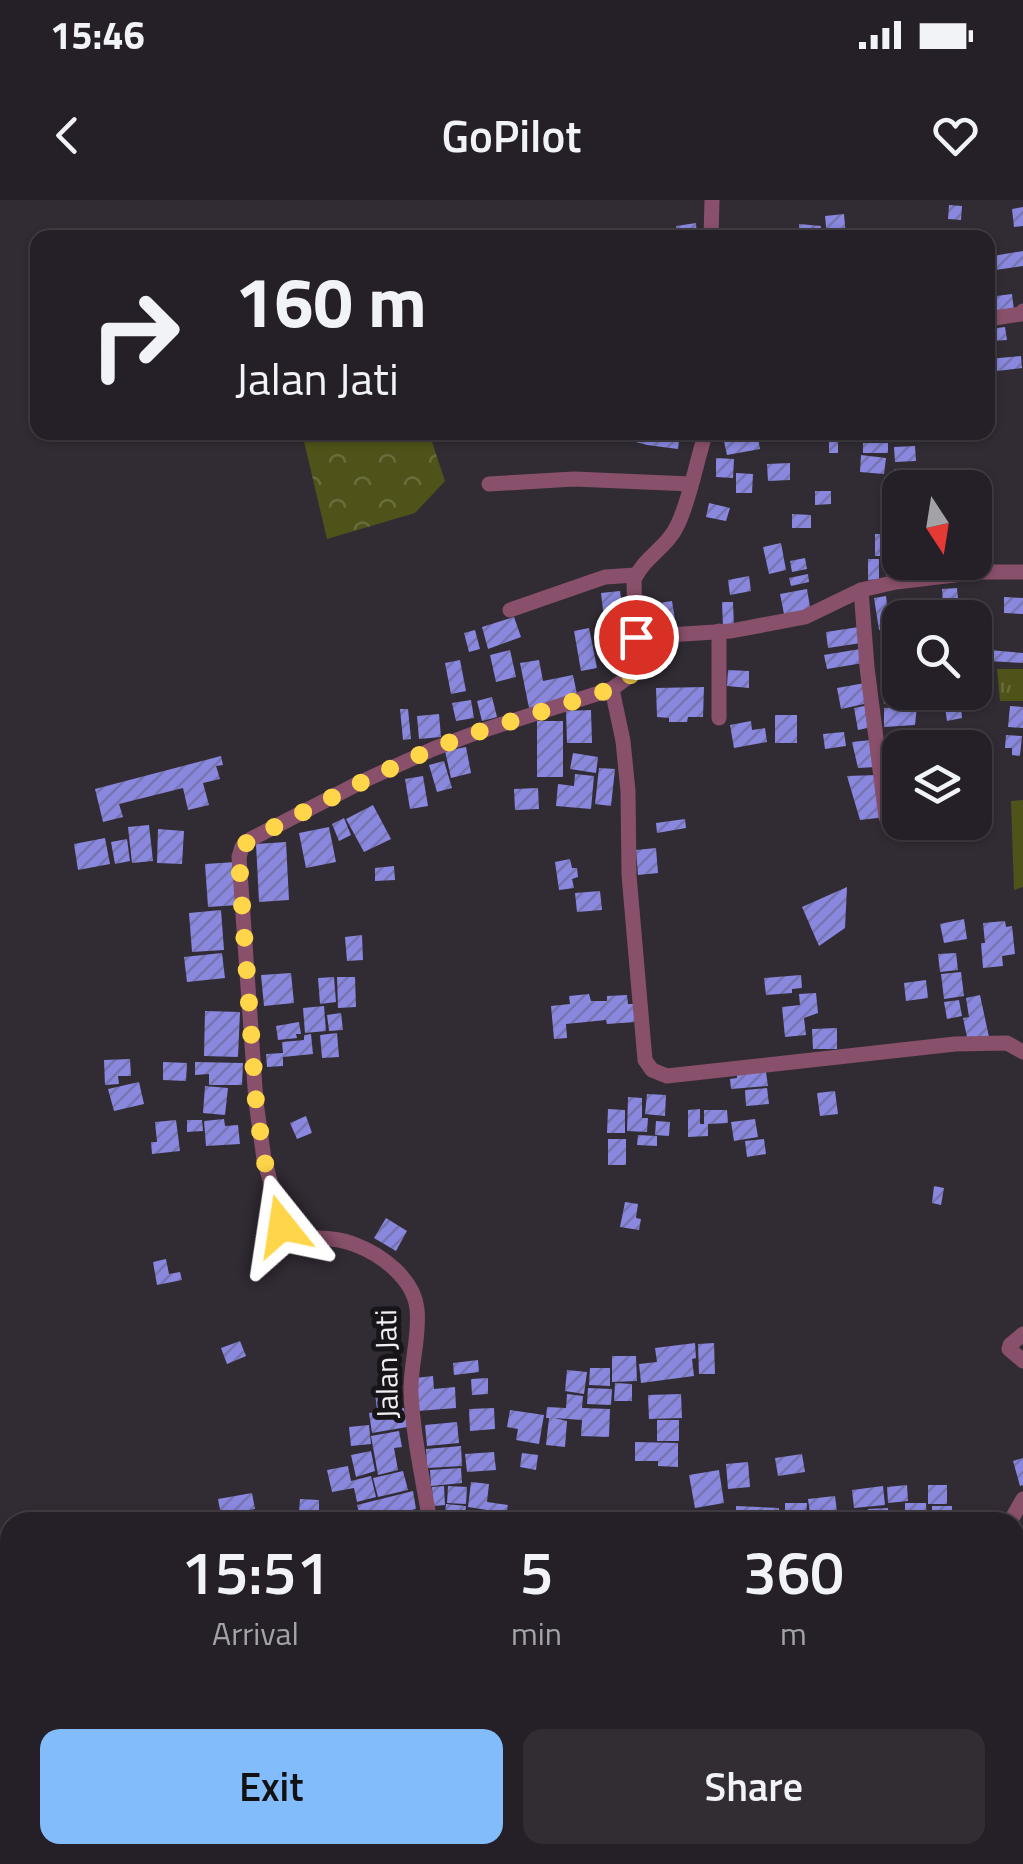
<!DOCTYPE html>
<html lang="en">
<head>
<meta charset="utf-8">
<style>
	:root { --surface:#252027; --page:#312d33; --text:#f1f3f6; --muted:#a3a3a7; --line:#423e44; --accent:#83bcfb }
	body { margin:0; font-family:"Titillium Web",sans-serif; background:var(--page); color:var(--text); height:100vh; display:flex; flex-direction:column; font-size:38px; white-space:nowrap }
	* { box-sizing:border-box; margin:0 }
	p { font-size:32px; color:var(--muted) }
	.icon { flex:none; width:55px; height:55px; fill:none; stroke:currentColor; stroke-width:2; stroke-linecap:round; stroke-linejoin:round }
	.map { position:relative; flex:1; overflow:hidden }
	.drawer { position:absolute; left:0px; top:1312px; width:1025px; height:352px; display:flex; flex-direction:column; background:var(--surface); border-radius:30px 30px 0 0; box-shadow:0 2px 8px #0004,0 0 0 2px var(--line) }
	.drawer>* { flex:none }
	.top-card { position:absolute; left:30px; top:30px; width:965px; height:210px; border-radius:20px; box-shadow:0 2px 8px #0004,0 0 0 2px var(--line); background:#252027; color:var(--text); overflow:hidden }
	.needle { width:65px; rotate:168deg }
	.fabs { position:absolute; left:882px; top:270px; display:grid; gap:20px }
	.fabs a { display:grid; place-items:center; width:110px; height:110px; border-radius:20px; background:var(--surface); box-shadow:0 2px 8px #0004,0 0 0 2px var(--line); font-size:50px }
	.pin { position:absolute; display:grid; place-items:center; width:85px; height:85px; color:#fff; margin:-42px; border:5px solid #fff; border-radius:50%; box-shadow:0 2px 10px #0007 }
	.me { position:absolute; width:110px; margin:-55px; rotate:345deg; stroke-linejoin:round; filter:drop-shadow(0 0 8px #0008) }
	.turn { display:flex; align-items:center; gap:35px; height:210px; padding:0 40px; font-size:45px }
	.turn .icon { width:130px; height:130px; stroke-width:2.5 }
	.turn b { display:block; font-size:70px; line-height:85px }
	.eta { display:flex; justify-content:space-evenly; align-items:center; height:170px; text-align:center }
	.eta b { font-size:60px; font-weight:600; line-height:70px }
	.primary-button { display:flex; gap:20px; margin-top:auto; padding:20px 40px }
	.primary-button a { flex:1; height:115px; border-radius:20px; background:var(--accent); color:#111; font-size:40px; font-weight:600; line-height:115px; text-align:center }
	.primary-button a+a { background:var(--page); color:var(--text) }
	.status { display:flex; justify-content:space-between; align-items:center; height:70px; padding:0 50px; background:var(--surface); direction:ltr }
	.status svg { height:28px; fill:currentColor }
	header { display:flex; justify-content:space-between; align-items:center; height:130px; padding:0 40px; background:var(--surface); font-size:45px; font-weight:600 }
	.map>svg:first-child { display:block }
</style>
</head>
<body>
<div class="status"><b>15:46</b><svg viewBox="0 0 49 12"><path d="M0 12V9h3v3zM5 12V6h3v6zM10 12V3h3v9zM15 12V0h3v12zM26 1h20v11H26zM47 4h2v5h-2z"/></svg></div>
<header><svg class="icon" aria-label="back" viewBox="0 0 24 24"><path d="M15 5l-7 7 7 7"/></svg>GoPilot<svg class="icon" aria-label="heart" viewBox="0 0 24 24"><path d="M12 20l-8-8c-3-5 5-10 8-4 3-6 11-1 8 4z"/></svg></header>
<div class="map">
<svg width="1023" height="1664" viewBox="0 0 1023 1664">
	<defs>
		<pattern id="grass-tufts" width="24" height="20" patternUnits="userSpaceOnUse" patternTransform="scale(2.5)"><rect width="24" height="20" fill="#4f5319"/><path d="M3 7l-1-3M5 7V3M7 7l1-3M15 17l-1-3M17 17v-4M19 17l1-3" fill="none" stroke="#696c3b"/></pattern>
		<pattern id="forest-crowns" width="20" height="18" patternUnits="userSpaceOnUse" patternTransform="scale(2.5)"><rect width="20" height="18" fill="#4f5319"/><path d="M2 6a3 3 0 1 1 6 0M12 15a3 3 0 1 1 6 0" fill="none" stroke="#696c3b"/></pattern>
		<pattern id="building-hatch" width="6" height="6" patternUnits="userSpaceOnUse" patternTransform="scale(2.5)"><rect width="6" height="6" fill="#8988de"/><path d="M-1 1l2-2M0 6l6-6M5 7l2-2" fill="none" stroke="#7674b1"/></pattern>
	</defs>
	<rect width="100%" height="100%" fill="#312b34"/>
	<g fill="url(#grass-tufts)">
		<path d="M997,469H1023V501H1000Z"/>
		<path d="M1023,600V687L1014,690L1011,601Z"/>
	</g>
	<path fill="url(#forest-crowns)" d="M302,233H429L445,281L415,313L327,339Z"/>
	<g fill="url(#building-hatch)">
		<path d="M949,5L962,6L961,20L948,19Z"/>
		<path d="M1023,7V26L1014,27L1012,9Z"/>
		<path d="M844,14L846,36L827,37L825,16Z"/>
		<path d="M696,23L697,38H677L676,26Z"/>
		<path d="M799,24L821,26L820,35L799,34Z"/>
		<path d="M1023,51V66L995,70L993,56Z"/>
		<path d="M1012,94L1014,111L988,114V97Z"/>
		<path d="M1005,127L1007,140L991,141L990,129Z"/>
		<path d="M1021,156L1022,168L988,172V159Z"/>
		<path d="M623,232H680L678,249L647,245L621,238Z"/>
		<path d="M722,232H757L760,249L727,255Z"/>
		<rect x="829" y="234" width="9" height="19"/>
		<rect x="863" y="243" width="25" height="10"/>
		<path d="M915,246L916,261L895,262L894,247Z"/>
		<path d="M861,255L886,258L884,274L860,272Z"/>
		<path d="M716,258L734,259L733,278L716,277Z"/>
		<path d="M790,263V280L768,281L767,264Z"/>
		<path d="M914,268V284L895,285L894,269Z"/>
		<path d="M736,273L753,274L752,293H736Z"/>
		<path d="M815,291H831V304L815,305Z"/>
		<path d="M709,303L730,308L726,321L706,317Z"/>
		<path d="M792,314L811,315V328H792Z"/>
		<path d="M900,323V355H888L887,324Z"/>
		<rect x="875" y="334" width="10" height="22"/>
		<path d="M781,343L786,370L769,374L763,347Z"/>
		<path d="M989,344L992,365L979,367L975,346Z"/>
		<path d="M805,358L807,369L792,372L790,361Z"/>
		<path d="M868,359H879V379L868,380Z"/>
		<path d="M900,360V362H904L905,375L886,376V361Z"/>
		<path d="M808,374L809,382L791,386L789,378Z"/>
		<path d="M749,376L751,391L730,395L728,380Z"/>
		<path d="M957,388L960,418H944L942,389Z"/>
		<path d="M807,389L811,413L785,419L780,394Z"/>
		<path d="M620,391L627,441L607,444L601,393Z"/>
		<path d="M886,396L890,428L879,430L874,398Z"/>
		<path d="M1004,397L1023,398V414L1004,413Z"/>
		<path d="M672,401L675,420L655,423L652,404Z"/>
		<path d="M722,402H733L734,428H723Z"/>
		<path d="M914,405L916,418H898L896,408Z"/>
		<path d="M939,405L940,418H922L921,407Z"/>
		<path d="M514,417L521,437L488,449L482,427Z"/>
		<path d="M859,427L861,443L828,448L826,432Z"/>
		<path d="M589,428L597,468L581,471L574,431Z"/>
		<path d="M475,430L480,449L469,452L464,433Z"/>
		<path d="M895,431L898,447L889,449L886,433Z"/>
		<path d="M668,447L671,464L650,468L647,450Z"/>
		<path d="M860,449L863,463L827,469L824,455Z"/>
		<path d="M510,450L516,477L496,482L490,455Z"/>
		<path d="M989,450L1023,453V463L988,461Z"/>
		<path d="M460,460L466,491L451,494L445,463Z"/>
		<path d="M539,460L543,481L573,475L578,499L529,508L520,463Z"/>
		<path d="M728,470L749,471V488L727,486Z"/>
		<path d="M900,480V492H910V500L884,504L881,485Z"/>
		<path d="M865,483L869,503L841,509L837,488Z"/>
		<path d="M704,487L703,517H688L687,522H669V518L657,517L656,488Z"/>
		<path d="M492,497L497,517L482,521L477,501Z"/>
		<path d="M960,499L962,518L947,521L944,501Z"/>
		<path d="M471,500L474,518L456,521L452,503Z"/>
		<path d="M869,505L872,527L858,530L854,508Z"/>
		<path d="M917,506L915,525L884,527V508Z"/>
		<path d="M1010,506L1023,507V528L1008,527Z"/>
		<path d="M400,509H408L411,539L403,540Z"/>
		<path d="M591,510L592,543H567L566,511Z"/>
		<path d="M439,514L441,537L419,539L417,516Z"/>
		<rect x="775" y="515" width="22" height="28"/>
		<rect x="537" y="521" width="26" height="56"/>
		<path d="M751,521L752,530L765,528L767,542L734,548L730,525Z"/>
		<path d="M844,532L846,546L825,549L823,534Z"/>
		<path d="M1006,535L1022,536L1020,556L1012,555V548H1005Z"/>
		<path d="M871,540L876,567L858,568L852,542Z"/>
		<path d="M893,541H913L914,548H900V565H896Z"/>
		<path d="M466,547L471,573L451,578L445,551Z"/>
		<path d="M573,553L598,557L596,573L570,569Z"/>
		<path d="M221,556L223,565L216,566L220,579L203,583L209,605L188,610L183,588L119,604L123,617L103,622L95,589Z"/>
		<path d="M444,561L452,588L437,592L429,565Z"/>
		<path d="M599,568L615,569L611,606L595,604Z"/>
		<path d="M575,574L594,576L591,609L556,606L558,584L574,586Z"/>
		<path d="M877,575L886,617L860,620L847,576Z"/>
		<path d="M423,576L428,606L410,609L405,579Z"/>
		<path d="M538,588L539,609L515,610L514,589Z"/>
		<path d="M373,605L391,639L364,652L346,619Z"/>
		<path d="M344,618L351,635L339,641L332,624Z"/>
		<path d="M685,619L686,628L657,633L656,623Z"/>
		<path d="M149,625L153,661L132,663L128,627Z"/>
		<path d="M329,627L336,662L306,668L299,633Z"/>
		<path d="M158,629L184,631L182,664L157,663Z"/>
		<path d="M105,638L110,664L78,670L74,644Z"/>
		<path d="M127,639L130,661L115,664L111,642Z"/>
		<path d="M286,642L289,700L259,702L256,644Z"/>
		<path d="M656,648L658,673L638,675L636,650Z"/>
		<path d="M570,659L572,668H577L578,677L572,679L574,688L559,690L555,662Z"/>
		<path d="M236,662L238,705L208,707L205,664Z"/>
		<path d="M394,666L395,680L375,681V668Z"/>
		<path d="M847,687L845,728L819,746L802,707Z"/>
		<path d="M600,691L602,710L577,712L575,693Z"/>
		<path d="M221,710L224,750L192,752L189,713Z"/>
		<path d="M964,719L967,739L944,743L940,724Z"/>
		<path d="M1005,721L1006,727L1012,726L1015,754L1002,756L1003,766L983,768L981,743H985L983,723Z"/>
		<path d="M362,735L363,760L347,761L345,737Z"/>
		<path d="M222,753L225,778L187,782L184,757Z"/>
		<path d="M956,753L958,770L940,772L938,754Z"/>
		<path d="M961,772L964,796L944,799L941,774Z"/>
		<path d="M291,773L294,803L264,806L261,775Z"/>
		<path d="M801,775L802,788L792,789V793L766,795L764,778Z"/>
		<path d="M334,777L336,802L320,804L318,778Z"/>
		<path d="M337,777H355L356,807L338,808Z"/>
		<path d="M926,780L928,798L906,801L904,783Z"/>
		<path d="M816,793L818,813L804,818L806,835L785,837L782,807L800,805L799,794Z"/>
		<path d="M589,794L591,801H607V796L627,795L628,804H633L635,822L607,824L606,820L566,824L567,838L554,839L551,806L570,804L569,796Z"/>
		<path d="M980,795L989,837L968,842L963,818L969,817L966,798Z"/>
		<path d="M959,800L962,816L947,819L944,802Z"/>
		<path d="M324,806L326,831L305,833L303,808Z"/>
		<path d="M205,811L240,812L238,857L204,856Z"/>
		<path d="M341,813L343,830L329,831L327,815Z"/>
		<path d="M299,822L301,834H296L297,838L278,840L276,826Z"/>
		<path d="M837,828V849H813L812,829Z"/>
		<path d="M337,833L339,857L322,858L320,835Z"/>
		<path d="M311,834L313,854L283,857V866L267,867L266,854L283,853L282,842L304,840V835Z"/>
		<path d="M130,859L131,876H118L119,884L105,885L104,860Z"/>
		<path d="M163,862L187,863L186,881L163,880Z"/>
		<path d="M195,862L243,863L242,885H209V874L195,875Z"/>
		<path d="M737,870L766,872L768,886L731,889L730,879L737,878Z"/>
		<path d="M139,882L144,904L114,911L108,889Z"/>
		<path d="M205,886L228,888L225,915L203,913Z"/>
		<path d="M767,888L769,904L746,906L745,890Z"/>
		<path d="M835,891L838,914L820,916L817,893Z"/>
		<path d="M647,894L666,895L665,916L645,914Z"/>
		<path d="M628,897L642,898V918H648L647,932L627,931Z"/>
		<path d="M608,909L625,910V933H607Z"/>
		<path d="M700,909V924H704V910H727L728,923L708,924V936L688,937V910Z"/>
		<path d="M306,916L312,933L297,939L290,923Z"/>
		<path d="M224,919L225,926L238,925L240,944L206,946L204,921Z"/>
		<path d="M755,919L758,937L734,941L731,922Z"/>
		<path d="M176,920L180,951L152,954L151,942H157L155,922Z"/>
		<path d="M187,920H202L203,931L187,932Z"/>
		<path d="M656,921L670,922L669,936L655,935Z"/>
		<path d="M638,935L657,936V946L637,945Z"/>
		<rect x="608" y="939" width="18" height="26"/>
		<path d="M764,939L766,954L747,957L745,941Z"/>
		<path d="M934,986L944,988L941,1005L932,1003Z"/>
		<path d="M625,1002L638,1004L636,1018L641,1019L639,1030L620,1027Z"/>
		<path d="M386,1018L407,1031L396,1051L374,1038Z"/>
		<path d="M166,1059L169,1074L180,1072L182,1080L157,1085L153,1062Z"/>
		<path d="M240,1141L246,1156L227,1164L221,1148Z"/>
		<path d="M695,1143L696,1158L692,1159L694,1176L641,1183L639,1164L657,1162L655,1148Z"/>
		<path d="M714,1143L715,1174H699L698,1144Z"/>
		<path d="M612,1156H636L637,1181L612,1182Z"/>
		<path d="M478,1160L479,1172L454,1175L453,1163Z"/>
		<path d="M590,1168H610V1186L589,1185Z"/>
		<path d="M567,1170L587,1172L584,1194L565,1191Z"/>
		<path d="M433,1176L434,1189L455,1187L456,1208L418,1211L415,1178Z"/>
		<path d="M488,1178V1194L472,1195L471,1179Z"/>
		<path d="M615,1183L632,1184V1201H614Z"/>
		<path d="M399,1184L402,1206L377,1209L374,1187Z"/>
		<path d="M588,1188L612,1189L611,1205L587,1204Z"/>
		<path d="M567,1194L583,1196L582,1208L610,1209L609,1237L581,1236L582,1220L554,1218L567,1221L565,1247L546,1245L549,1218H546L547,1207L566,1208Z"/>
		<path d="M681,1194L682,1218L649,1219L648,1195Z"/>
		<path d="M404,1208L407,1227L372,1233L369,1213Z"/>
		<path d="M494,1208L495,1229L470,1231L469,1209Z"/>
		<path d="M510,1210L544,1215L539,1244L516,1240L518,1229L507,1227Z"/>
		<rect x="657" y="1220" width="22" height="21"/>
		<path d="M457,1222L459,1243L427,1246L425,1225Z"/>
		<path d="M369,1225L371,1244L351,1246L349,1227Z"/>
		<path d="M399,1231L402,1247L394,1248L398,1270L378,1275L371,1236Z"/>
		<path d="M635,1242L678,1243V1267L658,1266V1261H635Z"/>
		<path d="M461,1246L462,1266L427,1268L426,1249Z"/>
		<path d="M371,1251L375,1271L356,1277L351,1255Z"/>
		<path d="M494,1252L496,1270L467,1272L465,1254Z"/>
		<path d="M522,1253L538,1255L536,1270L520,1267Z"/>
		<path d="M802,1254L805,1272L778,1276L775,1258Z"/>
		<path d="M1023,1258V1285L1020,1286L1013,1261Z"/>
		<path d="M748,1262L750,1287L728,1289L726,1264Z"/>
		<path d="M348,1266L351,1281L371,1276L376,1297L357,1302L354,1288L332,1292L327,1270Z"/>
		<path d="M461,1268L462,1283L431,1286L430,1270Z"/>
		<path d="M719,1270L724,1303L695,1308L689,1275Z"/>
		<path d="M403,1271L408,1290L378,1297L373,1278Z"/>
		<path d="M471,1282L489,1284L487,1302L508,1305L505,1322H485L487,1310L468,1307Z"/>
		<path d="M907,1285L908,1301L888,1303L887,1287Z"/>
		<rect x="928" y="1285" width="19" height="19"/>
		<path d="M444,1286L445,1305L433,1306L432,1287Z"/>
		<path d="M448,1286L467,1287L466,1304L447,1303Z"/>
		<path d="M883,1286L885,1305L854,1308L852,1290Z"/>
		<path d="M413,1291L416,1309L394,1314L414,1312L416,1322H383L382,1316L361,1321L357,1305Z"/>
		<path d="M252,1293L255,1309L221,1315L218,1299Z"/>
		<path d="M835,1296L838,1319L811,1322L808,1299Z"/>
		<path d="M300,1299L319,1300V1312H299Z"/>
		<path d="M785,1303H807L806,1319L785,1318Z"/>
		<path d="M905,1303H926L927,1322H905Z"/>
		<path d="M446,1304L466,1306L464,1322H444Z"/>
		<path d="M736,1306L779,1308V1322L736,1321Z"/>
		<rect x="932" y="1306" width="20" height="16"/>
		<path d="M888,1308L889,1322H868V1309Z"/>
		<path d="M345,1655H369L370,1664H346Z"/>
		<path d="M484,1655H511L510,1663L484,1661Z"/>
	</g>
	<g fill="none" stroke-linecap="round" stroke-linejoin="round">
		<g stroke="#89506b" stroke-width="15">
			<path d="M711,38L712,0"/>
			<path d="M988,119L1021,114L1023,111"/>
			<path d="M489,284L574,279L691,284"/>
			<path d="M861,390L867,467L886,617"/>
			<path d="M510,410L605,377L636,375"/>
			<path d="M636,437L731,431L805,417L861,390L896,382L980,372H1023"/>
			<path d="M612,489L623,541L628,591L629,675L645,860L652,870L667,876L955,844L1007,843L1023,852"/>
			<path d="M719,518V431"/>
			<path d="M1023,1134L1010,1145L1009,1149L1023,1161"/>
			<path d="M430,1322C423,1280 413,1236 411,1193C410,1165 420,1137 417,1109C414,1079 382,1055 356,1045C338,1037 314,1038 295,1037L287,1032L283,1026L264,959L256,902L239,657L242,647L251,639L361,582L433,549L478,532L612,489L632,474L636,467L634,380C643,358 668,347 678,324C691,296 696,262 706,232"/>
			<path d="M1010,1322L1023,1299"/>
			<path d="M477,1655V1664"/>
		</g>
	</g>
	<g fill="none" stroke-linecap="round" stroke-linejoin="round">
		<path stroke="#ffd54a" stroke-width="18" stroke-dasharray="0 32.4" d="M282,1026L264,959L256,902L241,690L239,657L242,647L251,639L362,582L434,548L478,532L612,489L632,474L636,467V437"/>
	</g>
	<g text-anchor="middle" stroke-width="10" stroke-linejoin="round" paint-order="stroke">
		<g font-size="30" fill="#f1eef4" stroke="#181519">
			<text transform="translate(387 1164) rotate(-91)" y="10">Jalan Jati</text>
		</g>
	</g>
</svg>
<div class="fabs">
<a><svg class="needle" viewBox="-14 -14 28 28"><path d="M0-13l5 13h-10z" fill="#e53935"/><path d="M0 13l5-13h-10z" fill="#a3a3a7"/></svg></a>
<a><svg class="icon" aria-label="search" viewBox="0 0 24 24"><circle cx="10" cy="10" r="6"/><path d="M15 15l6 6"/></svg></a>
<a><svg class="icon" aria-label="layers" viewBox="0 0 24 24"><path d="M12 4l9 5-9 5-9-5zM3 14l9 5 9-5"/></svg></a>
</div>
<div class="pin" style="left:636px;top:437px;background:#d93025"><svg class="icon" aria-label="arrive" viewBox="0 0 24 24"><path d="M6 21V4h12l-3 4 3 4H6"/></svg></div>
<svg class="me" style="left:282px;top:1026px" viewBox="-20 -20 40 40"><path d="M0-17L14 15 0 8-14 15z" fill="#ffd54a" stroke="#fff" stroke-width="4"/></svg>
<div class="top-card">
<div class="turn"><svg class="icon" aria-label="right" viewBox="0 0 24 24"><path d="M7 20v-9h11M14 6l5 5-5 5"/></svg><div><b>160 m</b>Jalan Jati</div></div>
</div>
<section class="drawer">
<div class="eta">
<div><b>15:51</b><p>Arrival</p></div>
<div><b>5</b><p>min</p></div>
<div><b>360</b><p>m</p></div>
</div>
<div class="primary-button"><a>Exit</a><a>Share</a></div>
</section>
</div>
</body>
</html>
